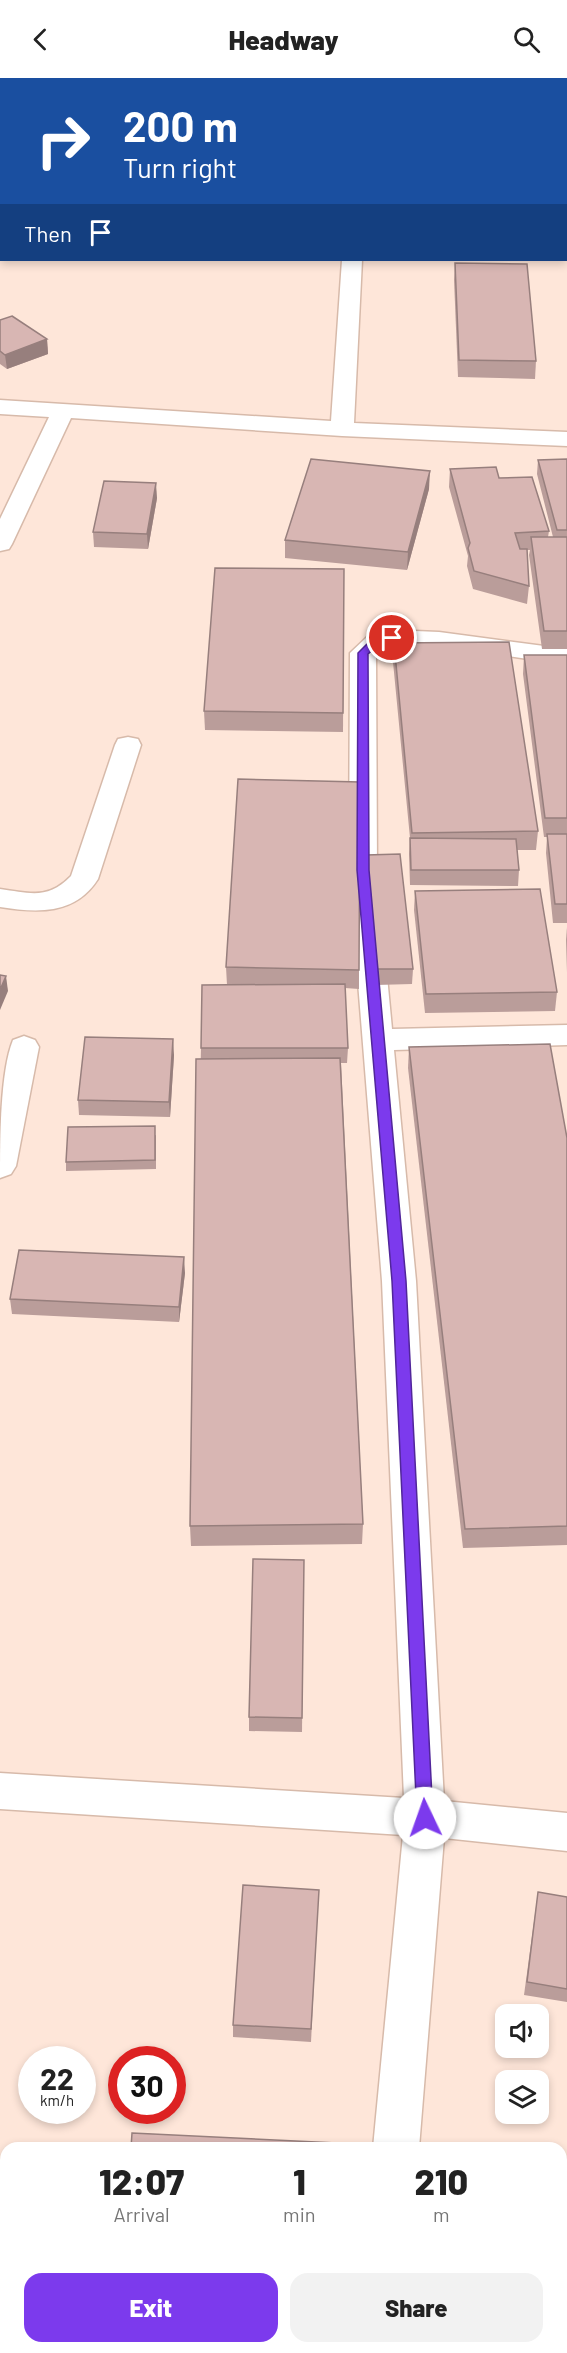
<!DOCTYPE html>
<html lang="en">
<head>
<meta charset="utf-8">
<style>
	:root { --surface:#fff; --page:#f2f2f2; --text:#222; --muted:#767676; --accent:#7c3aed }
	body { margin:0; font-family:Barlow,sans-serif; background:var(--page); color:var(--text); height:100vh; display:flex; flex-direction:column; font-size:22px; white-space:nowrap }
	* { box-sizing:border-box; margin:0 }
	p { font-size:20px; color:var(--muted) }
	.icon { flex:none; width:33px; height:33px; fill:none; stroke:currentColor; stroke-width:2; stroke-linecap:round; stroke-linejoin:round }
	.map { position:relative; flex:1; overflow:hidden }
	.side { position:absolute; left:0px; top:2064px; width:567px; height:212px; display:flex; flex-direction:column; background:var(--surface); border-radius:18px 18px 0 0; box-shadow:0 3px 9px #0003 }
	.side>* { flex:none }
	.banner { position:absolute; left:0px; top:0px; width:567px; height:183px; box-shadow:0 3px 9px #0003; background:#1a4fa0; color:#fff; overflow:hidden }
	.controls { position:absolute; left:495px; top:1926px; display:grid; gap:12px }
	.controls a { display:grid; place-items:center; width:54px; height:54px; border-radius:12px; background:var(--surface); box-shadow:0 3px 9px #0003; font-size:30px }
	.speed { position:absolute; left:18px; top:1968px; display:flex; gap:12px; font-size:30px; font-weight:700; text-align:center }
	.speed>* { display:grid; place-content:center; width:78px; height:78px; border-radius:50%; background:var(--surface); box-shadow:0 3px 9px #0003; line-height:1 }
	.speed small { font-size:15px; font-weight:400 }
	.speed .limit { border:9px solid #d22; background:#fff; color:#111 }
	.pin { position:absolute; display:grid; place-items:center; width:51px; height:51px; color:#fff; margin:-26px; border:3px solid #fff; border-radius:50%; box-shadow:0 2px 6px #0007 }
	.me { position:absolute; width:66px; margin:-33px; rotate:357deg; stroke-linejoin:round; filter:drop-shadow(0 0 4px #0008) }
	.turn { display:flex; align-items:center; gap:21px; height:126px; padding:0 24px; font-size:27px }
	.turn .icon { width:78px; height:78px; stroke-width:2.5 }
	.turn b { display:block; font-size:42px; line-height:51px }
	.then { display:flex; align-items:center; height:57px; padding:0 24px; background:#0003; gap:12px; font-size:22px }
	.eta { display:flex; justify-content:space-evenly; align-items:center; height:102px; text-align:center }
	.eta b { font-size:36px; font-weight:800; line-height:42px }
	.primary-button { display:flex; gap:12px; margin-top:auto; padding:12px 24px }
	.primary-button a { flex:1; height:69px; border-radius:18px; background:var(--accent); color:#fff; font-size:24px; font-weight:800; line-height:69px; text-align:center }
	.primary-button a+a { background:var(--page); color:var(--text) }
	header { display:flex; justify-content:space-between; align-items:center; height:78px; padding:0 24px; background:var(--surface); font-size:27px; font-weight:800 }
	.map>svg:first-child { display:block }
</style>
</head>
<body>
<header><svg class="icon" aria-label="back" viewBox="0 0 24 24"><path d="M15 5l-7 7 7 7"/></svg>Headway<svg class="icon" aria-label="search" viewBox="0 0 24 24"><circle cx="10" cy="10" r="6"/><path d="M15 15l6 6"/></svg></header>
<div class="map">
<svg width="567" height="2275" viewBox="0 0 567 2275">
	<rect width="100%" height="100%" fill="#fee6d9"/>
	<g fill="none" stroke-linecap="round" stroke-linejoin="round">
		<defs>
			<g id="minor">
				<path d="M40,0H58L39,2Z"/>
				<path d="M255,0H275L276,2H256Z"/>
				<path d="M2,65V78L0,79V66Z"/>
				<path d="M342,182H362L354,345L567,354V368L342,358L71,340L12,466L9,471L0,473V441L49,339L0,336V322L331,343Z"/>
				<path d="M391,552L439,554L567,571V587L469,572L413,567L385,569L376,577L377,792L392,951L567,947V967L394,972L416,1203L444,1723L567,1735V1773L444,1760L419,2070H373L403,1757L0,1731V1695L404,1720L382,1203L349,792L350,575L368,558Z"/>
				<path d="M128,659L138,661L141,667L98,801C75,837 38,835 0,829V811C30,815 48,822 71,798L115,667L118,661Z"/>
				<path d="M24,958L35,962L39,969L16,1088L11,1096L0,1100C0,1062 0,994 13,962Z"/>
				<path d="M354,2270H402L401,2275H353Z"/>
			</g>
		</defs>
		<use href="#minor" stroke="#d7baaa" stroke-width="3"/>
		<use href="#minor" fill="#fff" fill-rule="evenodd"/>
	</g>
	<g fill="#ba9d9a">
		<path d="M188,0H246V2L188,1Z"/>
		<path d="M272,0H455L454,2H294L272,1Z"/>
		<rect x="475" y="0" width="63" height="2"/>
		<path d="M553,0H567V96H566V2H553Z"/>
		<path d="M455,185L536,283L535,301L458,299L454,202Z"/>
		<path d="M0,242L47,261L48,276L7,291L0,286Z"/>
		<path d="M567,381V571H542L529,477L530,472H527L529,508L527,526L473,511L467,488L468,478L449,409L450,391L499,400L549,453L548,459H553L537,396L538,382Z"/>
		<path d="M429,411L407,492L285,480V462Z"/>
		<path d="M157,420L148,471L94,469L93,454Z"/>
		<path d="M344,491L343,654L205,652L204,633Z"/>
		<path d="M394,565L538,753L536,772H517L519,792L518,808L410,807L409,776L410,760L393,584Z"/>
		<path d="M524,577H567V845H553L546,775L547,759H544L523,596Z"/>
		<path d="M366,777L413,891L412,906L376,907L365,793Z"/>
		<path d="M415,813L557,914L555,933L425,935L414,832Z"/>
		<path d="M567,849V895L566,862Z"/>
		<path d="M226,889L359,892V911L345,910L348,970L347,985H341L363,1446L362,1466L191,1468L190,1448L201,970L227,907Z"/>
		<path d="M409,969L567,1060V1467L463,1470L408,990Z"/>
		<path d="M174,977L170,1039L79,1037L78,1022Z"/>
		<path d="M156,1057V1091L66,1093V1084Z"/>
		<path d="M185,1195L179,1244L12,1236L10,1221Z"/>
		<path d="M304,1482L302,1654L249,1653V1639Z"/>
		<path d="M538,1814L567,1819V1924L524,1917Z"/>
		<path d="M318,1825L311,1964L233,1959V1947Z"/>
		<path d="M533,2270H561L567,2275H534Z"/>
	</g>
	<g fill="#977f7d">
		<path d="M47,261L48,276L7,291L5,277Z"/>
		<path d="M430,393L429,411L407,492L408,474Z"/>
		<path d="M156,405L157,420L148,471L147,456Z"/>
		<path d="M6,898L8,913L0,932V912Z"/>
		<path d="M173,961L174,977L170,1039L169,1024Z"/>
		<path d="M184,1179L185,1195L179,1244V1229Z"/>
	</g>
	<g fill="#d8b6b3" stroke="#977f7d" stroke-width="1.5">
		<path d="M116,0H164L163,2H116Z"/>
		<path d="M557,0H567V76L566,65V2H557Z"/>
		<path d="M455,185L527,186L536,283L459,282Z"/>
		<path d="M12,238L47,261L5,277L0,273V242Z"/>
		<path d="M311,381L430,393L408,474L285,462Z"/>
		<path d="M567,381V452H557L538,382Z"/>
		<path d="M496,389L499,400L532,399L549,453L515,455L520,471H527L529,508L474,493L468,470L470,465L450,391Z"/>
		<path d="M104,403L156,405L147,456L93,454Z"/>
		<path d="M531,459H567V553H544Z"/>
		<path d="M215,490L344,491L343,635L204,633Z"/>
		<path d="M509,564L538,753L412,755L394,565Z"/>
		<path d="M524,577H567V740H545Z"/>
		<path d="M238,701L360,704L359,892L226,889Z"/>
		<path d="M547,756H567V826H555Z"/>
		<path d="M410,760L516,761L519,792H411Z"/>
		<path d="M400,776L413,891H377L366,777Z"/>
		<path d="M540,811L557,914L426,916L415,813Z"/>
		<path d="M0,897L6,898L0,912Z"/>
		<path d="M345,906L348,970H201L202,907Z"/>
		<path d="M85,959L173,961L169,1024L78,1022Z"/>
		<path d="M550,966L567,1060V1448L465,1451L409,969Z"/>
		<path d="M340,980L363,1446L190,1448L196,981Z"/>
		<path d="M155,1048V1082L66,1084L68,1049Z"/>
		<path d="M19,1172L184,1179L179,1229L10,1221Z"/>
		<path d="M253,1481L304,1482L302,1640L249,1639Z"/>
		<path d="M243,1807L319,1812L311,1951L233,1947Z"/>
		<path d="M538,1814L567,1819V1911L527,1904Z"/>
		<path d="M132,2055L357,2066V2070H131Z"/>
		<path d="M561,2182H567V2275H537V2270H561Z"/>
	</g>
	<path fill="#7c3aed" stroke="#51269a" stroke-width="1.5" d="M392,556L397,560L395,562L380,566L368,576L369,792L406,1203L433,1740L431,1745L425,1747L419,1745L417,1740L392,1203L357,792L358,575L372,561Z"/>
</svg>
<div class="controls">
<a><svg class="icon" aria-label="sound" viewBox="0 0 24 24"><path d="M4 9h4l5-4v14l-5-4H4zM17 9q2 3 0 6"/></svg></a>
<a><svg class="icon" aria-label="layers" viewBox="0 0 24 24"><path d="M12 4l9 5-9 5-9-5zM3 14l9 5 9-5"/></svg></a>
</div>
<div class="speed"><div>22<small>km/h</small></div><div class="limit">30</div></div>
<div class="pin" style="left:392px;top:560px;background:#d93025"><svg class="icon" aria-label="arrive" viewBox="0 0 24 24"><path d="M6 21V4h12l-3 4 3 4H6"/></svg></div>
<svg class="me" style="left:425px;top:1740px" viewBox="-20 -20 40 40"><circle r="19" fill="#fff"/><path d="M0-13L10 11 0 6-10 11z" fill="#7c3aed"/></svg>
<div class="banner">
<div class="turn"><svg class="icon" aria-label="right" viewBox="0 0 24 24"><path d="M7 20v-9h11M14 6l5 5-5 5"/></svg><div><b>200 m</b>Turn right</div></div>
<div class="then">Then<svg class="icon" aria-label="arrive" viewBox="0 0 24 24"><path d="M6 21V4h12l-3 4 3 4H6"/></svg></div>
</div>
<section class="side">
<div class="eta">
<div><b>12:07</b><p>Arrival</p></div>
<div><b>1</b><p>min</p></div>
<div><b>210</b><p>m</p></div>
</div>
<div class="primary-button"><a>Exit</a><a>Share</a></div>
</section>
</div>
</body>
</html>
